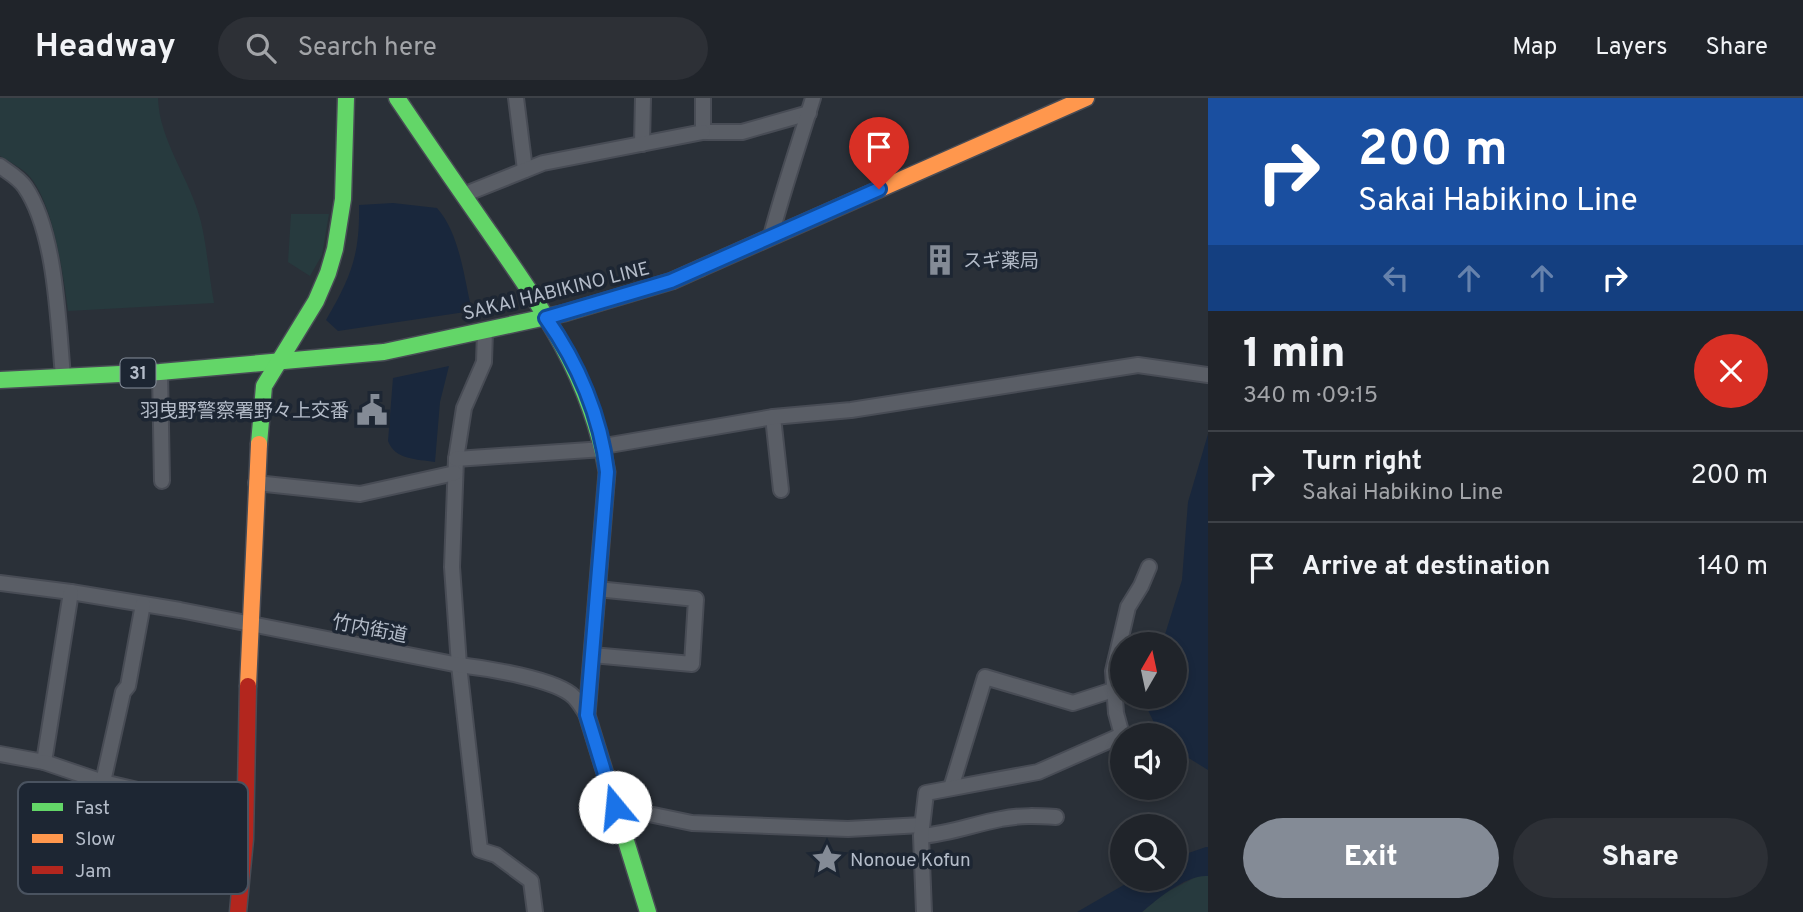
<!DOCTYPE html>
<html lang="en">
<head>
<meta charset="utf-8">
<style>
	:root { --surface:#20242a; --page:#2d3036; --text:#f1f3f6; --muted:#a2a4a8; --line:#3d4147; --accent:#848b96 }
	body { margin:0; font-family:Overpass,"Noto Sans JP",sans-serif; background:var(--page); color:var(--text); height:100vh; display:flex; flex-direction:column; font-size:26px; white-space:nowrap }
	* { box-sizing:border-box; margin:0 }
	p { font-size:23px; color:var(--muted) }
	.icon { flex:none; width:38px; height:38px; fill:none; stroke:currentColor; stroke-width:2; stroke-linecap:round; stroke-linejoin:round }
	.map { position:relative; flex:1; overflow:hidden }
	.panel { display:flex; flex-direction:column; background:var(--surface); width:595px }
	.panel>* { flex:none }
	.guide { background:#1a4fa0; color:#fff; overflow:hidden }
	.needle { width:46px; rotate:9deg }
	.buttons { position:absolute; left:1110px; top:534px; display:grid; gap:14px }
	.buttons a { display:grid; place-items:center; width:77px; height:77px; border-radius:50%; background:var(--surface); box-shadow:0 4px 10px #0003,0 0 0 2px var(--line); font-size:35px }
	.pin { position:absolute; display:grid; place-items:center; width:60px; height:60px; color:#fff; margin:-72px -30px; border-radius:50% 50% 50% 0; rotate:-45deg; box-shadow:0 0 7px #0007 }
	.pin .icon { rotate:45deg }
	.me { position:absolute; width:77px; margin:-38px; rotate:343deg; stroke-linejoin:round; filter:drop-shadow(0 0 5px #0008) }
	.turn { display:flex; align-items:center; gap:24px; height:147px; padding:0 35px; font-size:32px }
	.turn .icon { width:91px; height:91px; stroke-width:2.5 }
	.turn b { display:block; font-size:49px; line-height:60px }
	.lanes { display:flex; align-items:center; height:66px; padding:0 35px; background:#0003; justify-content:center; gap:35px; direction:ltr }
	.lanes .off { opacity:.35 }
	.round { display:grid; place-items:center; flex:none; width:74px; height:74px; border-radius:37px; background:var(--page) }
	.head { display:flex; align-items:center; justify-content:space-between; height:119px; padding:0 35px }
	h1 { font-size:42px; font-weight:800; line-height:52px }
	.action { display:flex; gap:14px; margin-top:auto; padding:14px 35px }
	.action a { flex:1; height:80px; border-radius:42px; background:var(--accent); color:#fff; font-size:28px; font-weight:800; line-height:80px; text-align:center }
	.action a+a { background:var(--page); color:var(--text) }
	ul { padding:0; list-style:none }
	li { display:flex; align-items:center; gap:21px; height:91px; padding:0 35px; border-top:2px solid var(--line) }
	li div { flex:1 }
	li b { display:block; font-size:26px }
	li em { font-style:normal }
	header { display:flex; align-items:center; gap:42px; box-sizing:border-box; height:98px; padding:0 35px; background:var(--surface); border-bottom:2px solid var(--line) }
	header strong { font-size:33px }
	nav { display:flex; gap:38px; margin-inline-start:auto; font-size:24px }
	.search { width:490px; height:63px; background:var(--page); display:flex; align-items:center; gap:18px; box-sizing:border-box; padding:0 24px; border-radius:38px; color:var(--muted); font-size:26px }
	main { display:flex; flex:1; min-height:0 }
	.map>svg:first-child { display:block }
</style>
</head>
<body>
<header>
<strong>Headway</strong>
<div class="search"><svg class="icon" aria-label="search" viewBox="0 0 24 24"><circle cx="10" cy="10" r="6"/><path d="M15 15l6 6"/></svg>Search here</div>
<nav><a>Map</a><a>Layers</a><a>Share</a></nav>
</header>
<main>
<div class="map">
<svg width="1208" height="814" viewBox="0 0 1208 814">
	<rect width="100%" height="100%" fill="#2a3038"/>
	<g fill="#273a3e">
		<path d="M0,0H158C159,43 191,82 201,124C207,150 209,178 214,205L68,213C63,175 54,110 31,80C24,71 10,64 0,58Z"/>
		<path d="M291,116H329L322,157L310,178L288,164Z"/>
		<path d="M1200,777L1208,778V814H1142L1163,796Z"/>
	</g>
	<g fill="#19273c">
		<path d="M393,105L437,110C460,136 464,180 472,213L338,233L326,222C351,179 360,157 359,107Z"/>
		<path d="M449,268L440,304L435,364C417,361 395,362 388,343L393,280Z"/>
		<path d="M1208,336V672L1174,651V637H1160L1145,606L1147,599L1174,598V546H1162L1182,482L1188,404Z"/>
		<path d="M1206,749H1208V778C1187,776 1157,801 1142,814H1077L1134,781L1174,780V760Z"/>
	</g>
	<g fill="none" stroke-linecap="round" stroke-linejoin="round">
		<defs>
			<g id="street">
				<path d="M516,0L525,72"/>
				<path d="M703,0V34H742L809,15"/>
				<path d="M642,46L643,0"/>
				<path d="M0,68C8,74 19,80 25,89C56,134 58,224 63,278"/>
				<path d="M463,97L543,65L703,34"/>
				<path d="M771,138C783,92 799,46 813,0"/>
				<path d="M485,233L484,264L464,310L456,361L452,469L459,567L480,752L496,757L531,783L535,814"/>
				<path d="M160,274L162,383"/>
				<path d="M773,319L781,392"/>
				<path d="M604,348L773,319L851,312L1138,267L1208,277"/>
				<path d="M456,361L604,351"/>
				<path d="M256,385L360,396L455,375"/>
				<path d="M0,485L71,494L180,512L459,567C485,570 557,581 574,599C579,604 583,611 587,617"/>
				<path d="M592,557L692,566L696,501L597,491"/>
				<path d="M0,656L44,664L71,494"/>
				<path d="M44,664L103,684L245,717"/>
				<path d="M103,684L123,594L128,588L143,506"/>
				<path d="M951,690L985,579L1073,605L1113,592"/>
				<path d="M615,709L692,725L848,731L922,727"/>
				<path d="M921,738C949,736 974,726 1001,721C1020,717 1038,718 1056,719"/>
				<path d="M924,814L921,738L926,695L1038,674L1122,637L1116,615L1113,573L1128,509L1141,488L1149,469"/>
			</g>
			<g id="fast">
				<path d="M397,0C426,43 455,85 485,128C540,207 590,276 607,374L587,617L648,814"/>
				<path d="M0,282L160,274L384,254L565,215L672,183L701,170"/>
				<path d="M259,346L264,288L316,203L328,175L335,151L343,101L346,0"/>
			</g>
			<g id="slow">
				<path d="M701,170L1086,0"/>
				<path d="M248,588L259,346"/>
			</g>
			<path id="jam" d="M238,814L245,741L248,588"/>
		</defs>
		<use href="#street" stroke="#484c55" stroke-width="18"/>
		<use href="#fast" stroke="#484c55" stroke-width="19"/>
		<use href="#slow" stroke="#484c55" stroke-width="19"/>
		<use href="#jam" stroke="#484c55" stroke-width="19"/>
		<use href="#street" stroke="#5a5e66" stroke-width="14"/>
		<use href="#fast" stroke="#63d668" stroke-width="16"/>
		<use href="#slow" stroke="#ff974d" stroke-width="16"/>
		<use href="#jam" stroke="#b3261e" stroke-width="16"/>
	</g>
	<g fill="none" stroke-linecap="round" stroke-linejoin="round">
		<defs>
			<path id="route" d="M615,709L587,617L607,374C601,319 578,265 546,220L671,183L879,91"/>
		</defs>
		<use href="#route" stroke="#114b97" stroke-width="18"/>
		<use href="#route" stroke="#1a73e8" stroke-width="12"/>
	</g>
	<defs>
		<symbol id="building-bare" viewBox="-9 -9 18 18"><path d="M-4-6H4V6H1V3H-1V6H-4ZM-2.5-4.3h1.7v1.8h-1.7ZM.8-4.3h1.7v1.8H.8ZM-2.5-1h1.7V.8h-1.7ZM.8-1h1.7V.8H.8Z" fill="#848b96" stroke="#1d2633" stroke-width="2.5" paint-order="stroke"/></symbol>
		<symbol id="civic-bare" viewBox="-9 -9 18 18"><path d="M-.6-6.5H3V-4.5H.6V-3L4-1V1h2V6H-6V1h2V-1L-.6-3ZM-1.2 2.5V6h2.4V2.5Z" fill="#848b96" stroke="#1d2633" stroke-width="2.5" paint-order="stroke"/></symbol>
		<symbol id="sight-bare" viewBox="-9 -9 18 18"><path d="M0-6L1.8-2.2L6-1.7L2.9 1.2L3.7 5.4L0 3.3L-3.7 5.4L-2.9 1.2L-6-1.7L-1.8-2.2Z" fill="#848b96" stroke="#1d2633" stroke-width="2.5" paint-order="stroke"/></symbol>
	</defs>
	<g fill-rule="evenodd">
		<use href="#building-bare" x="918" y="140" width="44" height="44"/>
		<use href="#civic-bare" x="350" y="290" width="44" height="44"/>
		<use href="#sight-bare" x="805" y="739" width="44" height="44"/>
	</g>
	<g text-anchor="middle" stroke-width="7" stroke-linejoin="round" paint-order="stroke">
		<rect fill="#1d2633" stroke="#878f9c" stroke-width="2" x="120.5" y="260.5" width="35" height="29" rx="5"/>
		<g font-size="18" font-weight="bold" fill="#b4bcc9">
			<text x="138" y="281">31</text>
		</g>
		<g font-size="19" fill="#b4bcc9" stroke="#1d2633" text-anchor="start">
			<text x="963" y="169">スギ薬局</text>
			<text x="349" y="319" text-anchor="end">羽曳野警察署野々上交番</text>
			<text x="850" y="768">Nonoue Kofun</text>
		</g>
		<g font-size="19" fill="#b4bcc9" stroke="#1d2633">
			<text transform="translate(556 192) rotate(-14)" y="7">SAKAI HABIKINO LINE</text>
			<text transform="translate(370 530) rotate(11)" y="7">竹内街道</text>
		</g>
	</g>
	<rect x="18" y="684" width="230" height="112" rx="10" fill="#1d2633" stroke="#4a5360" stroke-width="2"/>
	<rect x="32" y="705" width="31" height="8" fill="#63d668"/>
	<rect x="32" y="736" width="31" height="9" fill="#ff974d"/>
	<rect x="32" y="768" width="31" height="8" fill="#b3261e"/>
	<g font-size="19" fill="#b4bcc9">
		<text x="75" y="716">Fast</text>
		<text x="75" y="747">Slow</text>
		<text x="75" y="779">Jam</text>
	</g>
</svg>
<div class="buttons">
<a><svg class="needle" viewBox="-14 -14 28 28"><path d="M0-13l5 13h-10z" fill="#e53935"/><path d="M0 13l5-13h-10z" fill="#a2a4a8"/></svg></a>
<a><svg class="icon" aria-label="sound" viewBox="0 0 24 24"><path d="M4 9h4l5-4v14l-5-4H4zM17 9q2 3 0 6"/></svg></a>
<a><svg class="icon" aria-label="search" viewBox="0 0 24 24"><circle cx="10" cy="10" r="6"/><path d="M15 15l6 6"/></svg></a>
</div>
<div class="pin" style="left:879px;top:91px;background:#d93025"><svg class="icon" aria-label="arrive" viewBox="0 0 24 24"><path d="M6 21V4h12l-3 4 3 4H6"/></svg></div>
<svg class="me" style="left:615px;top:709px" viewBox="-20 -20 40 40"><circle r="19" fill="#fff"/><path d="M0-13L10 11 0 6-10 11z" fill="#1a73e8"/></svg>
</div>
<section class="panel">
<div class="guide">
<div class="turn"><svg class="icon" aria-label="right" viewBox="0 0 24 24"><path d="M7 20v-9h11M14 6l5 5-5 5"/></svg><div><b>200 m</b>Sakai Habikino Line</div></div>
<div class="lanes"><svg class="icon off" aria-label="left" viewBox="0 0 24 24"><path d="M17 20v-9H6M10 6l-5 5 5 5"/></svg><svg class="icon off" aria-label="ahead" viewBox="0 0 24 24"><path d="M12 20V5M6 11l6-6 6 6"/></svg><svg class="icon off" aria-label="ahead" viewBox="0 0 24 24"><path d="M12 20V5M6 11l6-6 6 6"/></svg><svg class="icon" aria-label="right" viewBox="0 0 24 24"><path d="M7 20v-9h11M14 6l5 5-5 5"/></svg></div>
</div>
<div class="head"><div><h1>1 min</h1><p>340 m · 09:15</p></div><a class="round" style="background:#d93025;color:#fff"><svg class="icon" aria-label="close" viewBox="0 0 24 24"><path d="M6 6l12 12M18 6L6 18"/></svg></a></div>
<ul>
<li><svg class="icon" aria-label="right" viewBox="0 0 24 24"><path d="M7 20v-9h11M14 6l5 5-5 5"/></svg><div><b>Turn right</b><p>Sakai Habikino Line</p></div><em>200 m</em></li>
<li><svg class="icon" aria-label="arrive" viewBox="0 0 24 24"><path d="M6 21V4h12l-3 4 3 4H6"/></svg><div><b>Arrive at destination</b></div><em>140 m</em></li>
</ul>
<div class="action"><a>Exit</a><a>Share</a></div>
</section>
</main>
</body>
</html>
